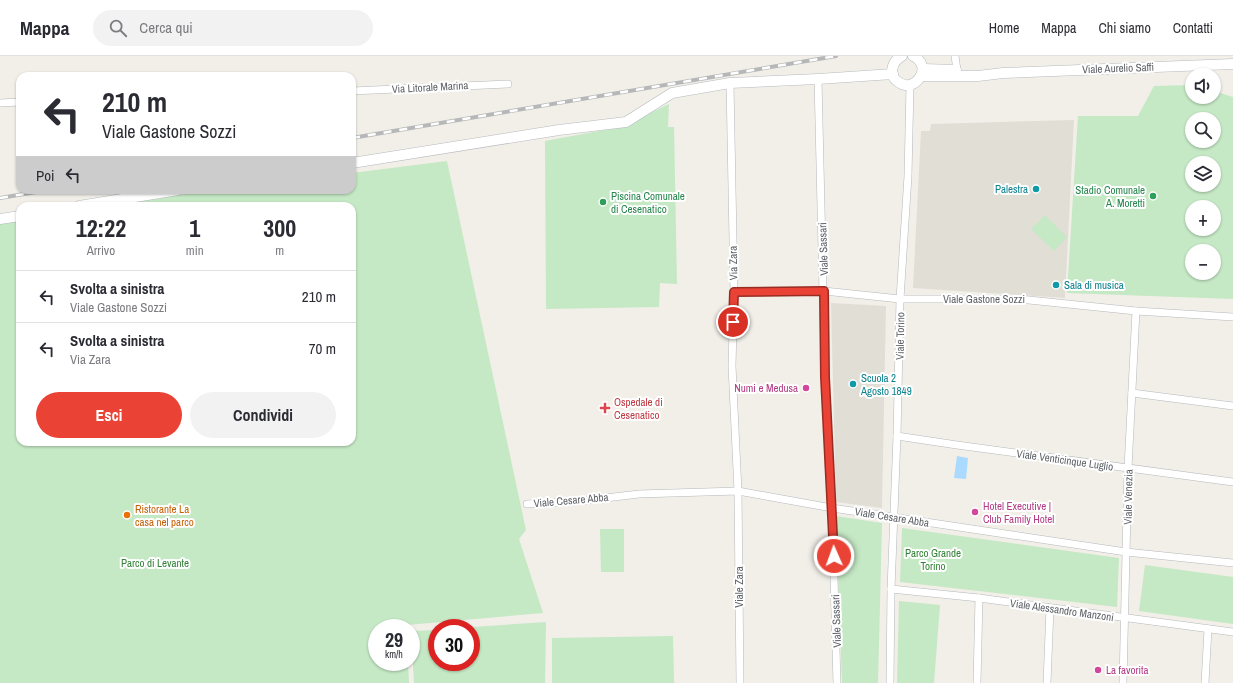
<!DOCTYPE html>
<html lang="it">
<head>
<meta charset="utf-8">
<style>
	:root { --surface:#fff; --page:#f2f2f3; --text:#2b2b33; --muted:#7c7c81; --line:#e1e1e2; --accent:#ea4335 }
	body { margin:0; font-family:"Archivo Narrow",sans-serif; background:var(--page); color:var(--text); height:100vh; display:flex; flex-direction:column; font-size:15px; white-space:nowrap }
	* { box-sizing:border-box; margin:0 }
	p { font-size:13px; color:var(--muted) }
	.icon { flex:none; width:22px; height:22px; fill:none; stroke:currentColor; stroke-width:2; stroke-linecap:round; stroke-linejoin:round }
	.map { position:relative; flex:1; overflow:hidden }
	.drawer { position:absolute; left:16px; top:146px; width:340px; height:244px; display:flex; flex-direction:column; background:var(--surface); border-radius:12px; box-shadow:0 1px 3px #0004 }
	.drawer>* { flex:none }
	.top-card { position:absolute; left:16px; top:16px; width:340px; height:122px; border-radius:12px; box-shadow:0 1px 3px #0004; background:#fff; color:var(--text); overflow:hidden }
	.fabs { position:absolute; left:1185px; top:12px; display:grid; gap:8px }
	.fabs a { display:grid; place-items:center; width:36px; height:36px; border-radius:50%; background:var(--surface); box-shadow:0 1px 3px #0004; font-size:20px }
	.speed { position:absolute; left:368px; top:563px; display:flex; gap:8px; font-size:20px; font-weight:700; text-align:center }
	.speed>* { display:grid; place-content:center; width:52px; height:52px; border-radius:50%; background:var(--surface); box-shadow:0 1px 3px #0004; line-height:1 }
	.speed small { font-size:10px; font-weight:400 }
	.speed .limit { border:6px solid #d22; background:#fff; color:#111 }
	.pin { position:absolute; display:grid; place-items:center; width:34px; height:34px; color:#fff; margin:-17px; border:2px solid #fff; border-radius:50%; box-shadow:0 1px 4px #0007 }
	.me { position:absolute; width:44px; margin:-22px; rotate:358deg; stroke-linejoin:round; filter:drop-shadow(0 0 3px #0008) }
	.turn { display:flex; align-items:center; gap:14px; height:84px; padding:0 20px; font-size:18px }
	.turn .icon { width:52px; height:52px; stroke-width:2.5 }
	.turn b { display:block; font-size:28px; line-height:34px }
	.then { display:flex; align-items:center; height:38px; padding:0 20px; background:#0003; gap:8px; font-size:15px }
	.eta { display:flex; justify-content:space-evenly; align-items:center; height:68px; text-align:center }
	.eta b { font-size:24px; font-weight:800; line-height:28px }
	.cta { display:flex; gap:8px; margin-top:auto; padding:8px 20px }
	.cta a { flex:1; height:46px; border-radius:24px; background:var(--accent); color:#fff; font-size:16px; font-weight:800; line-height:46px; text-align:center }
	.cta a+a { background:var(--page); color:var(--text) }
	ul { padding:0; list-style:none }
	li { display:flex; align-items:center; gap:12px; height:52px; padding:0 20px; border-top:1px solid var(--line) }
	li div { flex:1 }
	li b { display:block; font-size:15px }
	li em { font-style:normal }
	header { display:flex; align-items:center; gap:24px; box-sizing:border-box; height:56px; padding:0 20px; background:var(--surface); border-bottom:1px solid var(--line) }
	header strong { font-size:19px }
	nav { display:flex; gap:22px; margin-inline-start:auto; font-size:14px }
	.search { width:280px; height:36px; background:var(--page); display:flex; align-items:center; gap:10px; box-sizing:border-box; padding:0 14px; border-radius:22px; color:var(--muted); font-size:15px }
	.map>svg:first-child { display:block }
</style>
</head>
<body>
<header>
<strong>Mappa</strong>
<div class="search"><svg class="icon" aria-label="search" viewBox="0 0 24 24"><circle cx="10" cy="10" r="6"/><path d="M15 15l6 6"/></svg>Cerca qui</div>
<nav><a>Home</a><a>Mappa</a><a>Chi siamo</a><a>Contatti</a></nav>
</header>
<div class="map">
<svg width="1233" height="627" viewBox="0 0 1233 627">
	<rect width="100%" height="100%" fill="#f1efe8"/>
	<g fill="#e1ded6">
		<path d="M1074,64L1065,242L913,232L921,75H930L931,68Z"/>
		<path d="M831,247L886,250L882,452L836,446Z"/>
	</g>
	<g fill="#c5e8c5" fill-rule="evenodd">
		<path d="M1192,29V41H1214V35L1233,41V243L1067,237L1078,60H1138L1154,30ZM1192,63H1214V85H1192ZM1192,107H1214V129H1192ZM1192,151H1214V173H1192ZM1192,195H1214V217H1192Z"/>
		<path d="M669,48L668,71H674L677,228L660,227L659,251L546,253L545,85L621,71Z"/>
		<path d="M447,105L526,474L519,483L543,557L407,569L406,572H377V606H408L409,627H0V168L20,165V386H352V150H110L211,134H352V117Z"/>
		<path d="M1045,159L1067,181L1054,195L1031,173Z"/>
		<path d="M836,460L882,467L878,627H842Z"/>
		<path d="M902,472L1119,502L1117,551L900,526Z"/>
		<path d="M600,473H624V516H601Z"/>
		<path d="M1145,509L1233,521V568L1139,555Z"/>
		<path d="M899,545L940,549L934,627H897Z"/>
		<path d="M546,566L545,627H414L411,575L437,574V606H471V572H458Z"/>
		<path d="M673,580L674,627H552V582Z"/>
	</g>
	<path fill="#aadaff" d="M957,400L968,402L966,423L954,422Z"/>
	<g fill="none" stroke-linecap="round" stroke-linejoin="round">
		<defs>
			<g id="street">
				<path d="M955,0L957,14"/>
				<path d="M818,23L825,321L832,452L837,627"/>
				<path d="M730,27L734,236L732,310L738,435L740,627"/>
				<path d="M352,35L508,28"/>
				<path d="M0,47L20,46"/>
				<path d="M734,236L824,235L900,243H1019L1136,255L1233,261"/>
				<path d="M1132,337L1233,350"/>
				<path d="M897,380L957,389L1233,426"/>
				<path d="M527,448L580,445L639,438L738,435L832,452L1126,496L1233,507"/>
				<path d="M891,533L979,542L1233,576"/>
				<path d="M890,627L891,533L897,380L900,243L908,120L910,29"/>
				<path d="M977,627L979,542"/>
				<path d="M1047,627L1050,552"/>
				<path d="M1123,627L1128,412L1136,255"/>
				<path d="M1205,627L1208,573"/>
			</g>
			<g id="secondary">
				<path d="M902,0C896,3 893,8 892,14C892,19 894,23 897,25C914,40 935,10 913,0"/>
				<path d="M923,13L956,14"/>
				<path d="M921,20H978L1003,17L1233,8"/>
				<path d="M352,107L559,74L626,66L672,37L730,27L818,23L893,18"/>
				<path d="M79,150L178,134"/>
				<path d="M0,163L20,160"/>
			</g>
		</defs>
		<use href="#street" stroke="#b5b8bc" stroke-width="8"/>
		<use href="#secondary" stroke="#b6babf" stroke-width="11"/>
		<use href="#street" stroke="#fff" stroke-width="7"/>
		<use href="#secondary" stroke="#fff" stroke-width="10"/>
		<defs>
			<g id="rail">
				<path d="M352,82L836,0"/>
				<path d="M0,142L48,134"/>
			</g>
		</defs>
		<use href="#rail" stroke="#b6b7b8" stroke-width="4"/>
		<use href="#rail" stroke="#fff" stroke-width="2.5" stroke-dasharray="8" stroke-linecap="butt"/>
	</g>
	<g fill="none" stroke-linecap="round" stroke-linejoin="round">
		<defs>
			<path id="route" d="M733,266L734,236L824,235L825,321L834,500"/>
		</defs>
		<use href="#route" stroke="#982c22" stroke-width="10"/>
		<use href="#route" stroke="#ea4335" stroke-width="7"/>
	</g>
	<g fill="#0f9aa8" stroke="#fff" stroke-width="1.5">
		<circle cx="1036" cy="133" r="4"/>
		<circle cx="1056" cy="229" r="4"/>
		<circle cx="853" cy="328" r="4"/>
	</g>
	<g fill="#2e9e5b" stroke="#fff" stroke-width="1.5">
		<circle cx="1153" cy="140" r="4"/>
		<circle cx="603" cy="146" r="4"/>
	</g>
	<g fill="#d1479c" stroke="#fff" stroke-width="1.5">
		<circle cx="806" cy="332" r="4"/>
		<circle cx="975" cy="456" r="4"/>
		<circle cx="1098" cy="614" r="4"/>
	</g>
	<path fill="#e0444e" stroke="#fff" stroke-width="1.5" d="M603 346h4v4h4v4h-4v4h-4v-4h-4v-4h4z"/>
	<circle fill="#e8710a" stroke="#fff" stroke-width="1.5" cx="127" cy="459" r="4"/>
	<g text-anchor="middle" stroke-width="4" stroke-linejoin="round" paint-order="stroke">
		<g font-size="11" fill="#5f6368" stroke="#fff">
			<text transform="translate(1118 12) rotate(-2)" y="4">Viale Aurelio Saffi</text>
			<text transform="translate(430 31) rotate(-3)" y="4">Via Litorale Marina</text>
			<text transform="translate(823 193) rotate(-92)" y="4">Viale Sassari</text>
			<text transform="translate(733 207) rotate(-91)" y="4">Via Zara</text>
			<text x="984" y="247">Viale Gastone Sozzi</text>
			<text transform="translate(900 280) rotate(-89)" y="4">Viale Torino</text>
			<text transform="translate(1065 404) rotate(8)" y="4">Viale Venticinque Luglio</text>
			<text transform="translate(1128 441) rotate(-89)" y="4">Viale Venezia</text>
			<text transform="translate(571 444) rotate(-5)" y="4">Viale Cesare Abba</text>
			<text transform="translate(892 461) rotate(9)" y="4">Viale Cesare Abba</text>
			<text transform="translate(739 531) rotate(-90)" y="4">Viale Zara</text>
			<text transform="translate(1062 554) rotate(8)" y="4">Viale Alessandro Manzoni</text>
			<text transform="translate(836 565) rotate(-92)" y="4">Viale Sassari</text>
		</g>
		<g font-size="11" fill="#0d838f" stroke="#fff" text-anchor="start">
			<text x="1028" y="137" text-anchor="end">Palestra</text>
			<text x="1064" y="233">Sala di musica</text>
			<text x="861" y="326">Scuola 2<tspan x="861" dy="13">Agosto 1849</tspan></text>
		</g>
		<g font-size="11" fill="#27864d" stroke="#fff" text-anchor="end">
			<text x="1145" y="138">Stadio Comunale<tspan x="1145" dy="13">A. Moretti</tspan></text>
			<text x="611" y="144" text-anchor="start">Piscina Comunale<tspan x="611" dy="13">di Cesenatico</tspan></text>
		</g>
		<g font-size="11" fill="#b23c85" stroke="#fff" text-anchor="start">
			<text x="798" y="336" text-anchor="end">Numi e Medusa</text>
			<text x="983" y="454">Hotel Executive |<tspan x="983" dy="13">Club Family Hotel</tspan></text>
			<text x="1106" y="618">La favorita</text>
		</g>
		<g font-size="11" fill="#be3a42" stroke="#fff" text-anchor="start">
			<text x="614" y="350">Ospedale di<tspan x="614" dy="13">Cesenatico</tspan></text>
		</g>
		<g font-size="11" fill="#c56008" stroke="#fff" text-anchor="start">
			<text x="135" y="457">Ristorante La<tspan x="135" dy="13">casa nel parco</tspan></text>
		</g>
		<g font-size="11" fill="#348238" stroke="#fff">
			<text x="933" y="501">Parco Grande<tspan x="933" dy="13">Torino</tspan></text>
			<text x="155" y="511">Parco di Levante</text>
		</g>
	</g>
</svg>
<div class="fabs">
<a><svg class="icon" aria-label="sound" viewBox="0 0 24 24"><path d="M4 9h4l5-4v14l-5-4H4zM17 9q2 3 0 6"/></svg></a>
<a><svg class="icon" aria-label="search" viewBox="0 0 24 24"><circle cx="10" cy="10" r="6"/><path d="M15 15l6 6"/></svg></a>
<a><svg class="icon" aria-label="layers" viewBox="0 0 24 24"><path d="M12 4l9 5-9 5-9-5zM3 14l9 5 9-5"/></svg></a>
<a>+</a>
<a>−</a>
</div>
<div class="speed"><div>29<small>km/h</small></div><div class="limit">30</div></div>
<div class="pin" style="left:733px;top:266px;background:#d93025"><svg class="icon" aria-label="arrive" viewBox="0 0 24 24"><path d="M6 21V4h12l-3 4 3 4H6"/></svg></div>
<svg class="me" style="left:834px;top:500px" viewBox="-20 -20 40 40"><circle r="17" fill="#ea4335" stroke="#fff" stroke-width="3"/><path d="M0-11L8 9 0 5-8 9z" fill="#fff"/></svg>
<div class="top-card">
<div class="turn"><svg class="icon" aria-label="left" viewBox="0 0 24 24"><path d="M17 20v-9H6M10 6l-5 5 5 5"/></svg><div><b>210 m</b>Viale Gastone Sozzi</div></div>
<div class="then">Poi<svg class="icon" aria-label="left" viewBox="0 0 24 24"><path d="M17 20v-9H6M10 6l-5 5 5 5"/></svg></div>
</div>
<section class="drawer">
<div class="eta">
<div><b>12:22</b><p>Arrivo</p></div>
<div><b>1</b><p>min</p></div>
<div><b>300</b><p>m</p></div>
</div>
<ul>
<li><svg class="icon" aria-label="left" viewBox="0 0 24 24"><path d="M17 20v-9H6M10 6l-5 5 5 5"/></svg><div><b>Svolta a sinistra</b><p>Viale Gastone Sozzi</p></div><em>210 m</em></li>
<li><svg class="icon" aria-label="left" viewBox="0 0 24 24"><path d="M17 20v-9H6M10 6l-5 5 5 5"/></svg><div><b>Svolta a sinistra</b><p>Via Zara</p></div><em>70 m</em></li>
</ul>
<div class="cta"><a>Esci</a><a>Condividi</a></div>
</section>
</div>
</body>
</html>
